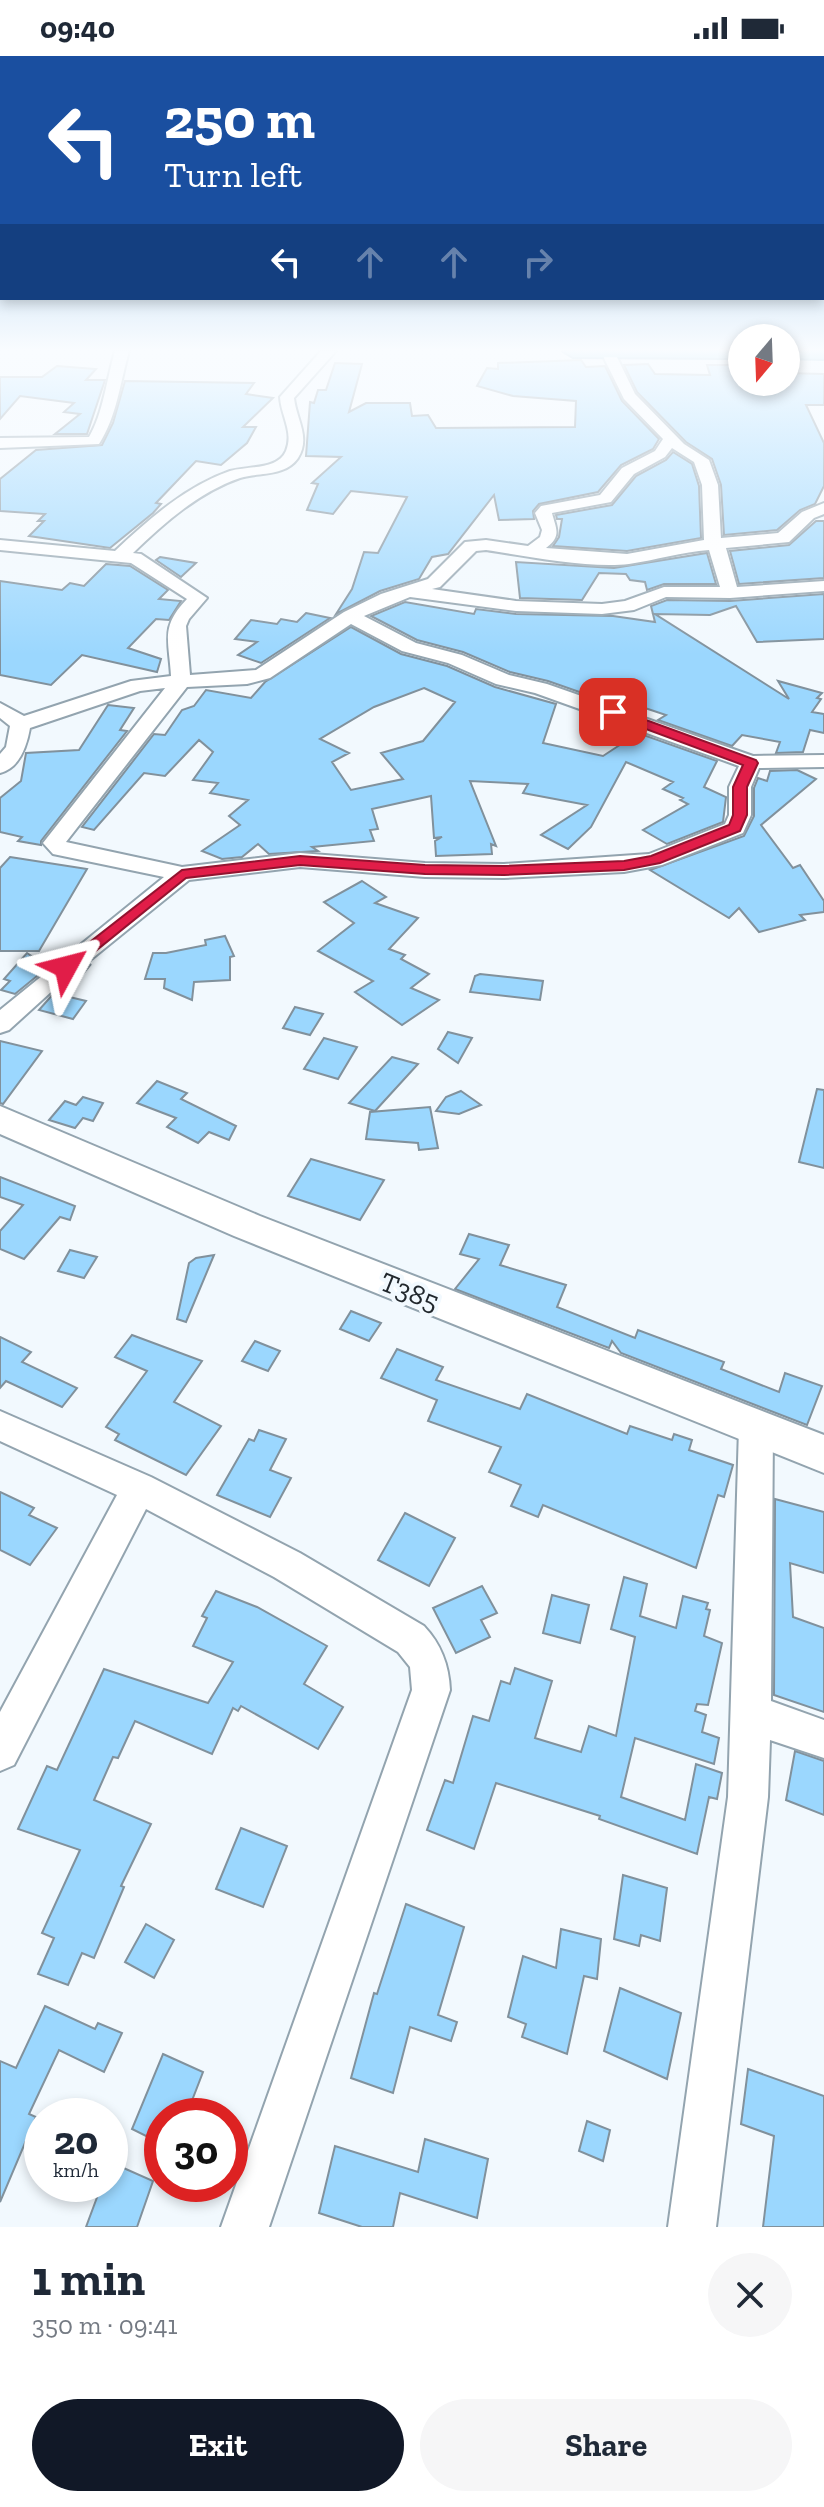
<!DOCTYPE html>
<html lang="en">
<head>
<meta charset="utf-8">
<style>
	:root { --surface:#fff; --page:#f6f6f7; --text:#1f2937; --muted:#747a83; --accent:#111827 }
	body { margin:0; font-family:"Zilla Slab",serif; background:var(--page); color:var(--text); height:100vh; display:flex; flex-direction:column; font-size:30px; white-space:nowrap }
	* { box-sizing:border-box; margin:0 }
	p { font-size:26px; color:var(--muted) }
	.icon { flex:none; width:44px; height:44px; fill:none; stroke:currentColor; stroke-width:2; stroke-linecap:round; stroke-linejoin:round }
	.map { position:relative; height:2171px; overflow:hidden }
	.drawer { display:flex; flex-direction:column; background:var(--surface); flex:1 }
	.drawer>* { flex:none }
	.banner { position:absolute; left:0px; top:0px; width:824px; height:244px; box-shadow:0 4px 12px #0003; background:#1a4fa0; color:#fff; overflow:hidden }
	.needle { width:52px; rotate:199deg }
	.fabs { position:absolute; left:728px; top:268px; display:grid; gap:16px }
	.fabs a { display:grid; place-items:center; width:72px; height:72px; border-radius:50%; background:var(--surface); box-shadow:0 4px 12px #0003; font-size:40px }
	.speed { position:absolute; left:24px; top:2042px; display:flex; gap:16px; font-size:40px; font-weight:700; text-align:center }
	.speed>* { display:grid; place-content:center; width:104px; height:104px; border-radius:50%; background:var(--surface); box-shadow:0 4px 12px #0003; line-height:1 }
	.speed small { font-size:20px; font-weight:400 }
	.speed .limit { border:12px solid #d22; background:#fff; color:#111 }
	.pin { position:absolute; display:grid; place-items:center; width:68px; height:68px; color:#fff; margin:-34px; border-radius:16px; box-shadow:0 4px 12px #0006 }
	.me { position:absolute; width:88px; margin:-44px; rotate:52deg; stroke-linejoin:round; filter:drop-shadow(0 0 6px #0008) }
	.turn { display:flex; align-items:center; gap:28px; height:168px; padding:0 32px; font-size:36px }
	.turn .icon { width:104px; height:104px; stroke-width:2.5 }
	.turn b { display:block; font-size:56px; line-height:68px }
	.lanes { display:flex; align-items:center; height:76px; padding:0 32px; background:#0003; justify-content:center; gap:40px; direction:ltr }
	.lanes .off { opacity:.35 }
	.round { display:grid; place-items:center; flex:none; width:84px; height:84px; border-radius:42px; background:var(--page) }
	.head { display:flex; align-items:center; justify-content:space-between; height:136px; padding:0 32px }
	h1 { font-size:48px; font-weight:700; line-height:60px }
	.action { display:flex; gap:16px; margin-top:auto; padding:16px 32px }
	.action a { flex:1; height:92px; border-radius:48px; background:var(--accent); color:#fff; font-size:32px; font-weight:700; line-height:92px; text-align:center }
	.action a+a { background:var(--page); color:var(--text) }
	.status { display:flex; justify-content:space-between; align-items:center; height:56px; padding:0 40px; background:var(--surface); direction:ltr }
	.status svg { height:22px; fill:currentColor }
	.map>svg:first-child { display:block }
</style>
</head>
<body>
<div class="status"><b>09:40</b><svg viewBox="0 0 49 12"><path d="M0 12V9h3v3zM5 12V6h3v6zM10 12V3h3v9zM15 12V0h3v12zM26 1h20v11H26zM47 4h2v5h-2z"/></svg></div>
<div class="map">
<svg width="824" height="2171" viewBox="0 0 824 2171">
	<rect width="100%" height="100%" fill="#f2f9fe"/>
	<g fill="#9bd7fe" stroke="#81919c" stroke-width="2" fill-rule="evenodd">
		<path d="M581,304L586,311L605,310L622,345L659,383L653,393L621,409L598,436L539,448L533,455L534,463L499,464L494,439L448,498L432,501L419,523L380,535L336,558L352,533L364,496L378,497L407,441L351,435L333,458L307,454L318,428L312,427L341,401L306,400L310,346L314,347L318,334H326L335,307L362,308L349,356L366,347H410L412,360L428,359L436,372L575,371L576,345L513,340L477,330L487,312L498,313V307Z"/>
		<path d="M648,308L655,318L710,319L707,309H729L743,328L786,331V317L824,318V349H806L824,387V430L815,448L800,454L777,474L724,479L721,429L712,403L686,386L637,336L624,309Z"/>
		<path d="M57,310L96,313L86,324H105L87,378H55L80,358L64,356L74,347L20,340L0,363V321H42Z"/>
		<path d="M125,325L254,327L246,338L273,342L243,371H256L247,387L221,409L196,405L156,447L161,448L153,457L110,492L29,480L44,465H38L45,458L0,455V423L36,394L102,389L113,367Z"/>
		<path d="M673,396L692,408L699,430L701,482L627,495L553,490L559,481L562,463H557L556,459L612,449L636,420L666,404Z"/>
		<path d="M816,465H824V522L739,528L730,495L789,489Z"/>
		<path d="M707,497L716,528H664L647,534L645,526L630,524L626,518L599,517L582,544L520,542L516,506L614,512Z"/>
		<path d="M160,501L196,507L181,521L156,504Z"/>
		<path d="M106,508L130,510L168,534L159,543L181,545L169,564L156,563L128,592L161,603L157,616L82,599L51,629L0,619V525L62,534L70,527L84,530Z"/>
		<path d="M824,538V583L757,586L736,550L710,559L655,558L789,643L778,625L822,637L817,642L821,643L812,656L824,658V677L810,674L803,696L776,697L780,686L742,679L732,690L658,664L666,659L612,641L608,646L548,625L510,616L463,596L417,584L371,560L405,546L474,558L476,553L516,558L613,560L655,566L651,550L667,544L730,545Z"/>
		<path d="M306,557L330,562L261,607L238,599L257,586L235,583L251,564L277,568L281,563L297,566Z"/>
		<path d="M351,571L401,598L447,610L495,631L556,648L543,687L603,700L638,677L717,705L704,731L726,741L723,766L667,788L643,774L688,748L680,744L683,742L663,733L673,726L626,706L591,771L568,793L541,779L587,749L523,737L528,728L470,725L496,790L491,788L492,798L436,800L435,785L442,781L434,782L431,740L372,753L378,773L370,774L374,785L312,791L318,795L269,798L258,788L242,801L222,803L202,795L240,769L229,760L248,744L210,737L218,727L193,724L213,696L199,684L165,720L144,717L94,774L82,771L154,678L165,679L182,654L194,650L206,634L251,642L265,626ZM424,632L455,646L423,685L381,697L403,723L351,734L332,706L349,697L320,683L374,651Z"/>
		<path d="M108,649L134,652L120,674L127,675L41,785V789L18,785L22,781L0,776V742L21,725L26,697L79,694Z"/>
		<path d="M797,714L816,723L761,769L793,812L800,809L824,845V856L800,859L805,864L759,876L739,852L729,862L650,814L744,780L754,760V732L758,722L767,725L770,715Z"/>
		<path d="M10,801L87,813L39,895H0V812Z"/>
		<path d="M362,825L386,841L375,847L418,862L389,893L405,899L401,903L429,918L411,932L439,944L402,969L355,936L373,925L318,895L354,867L324,846Z"/>
		<path d="M225,880L234,900L230,901V924L194,926L192,944L164,932L165,923H145L153,897H166L206,889L205,884Z"/>
		<path d="M27,897L48,911L15,938L1,934L10,925L4,923Z"/>
		<path d="M91,908L65,940L86,945L73,963L39,954L54,937Z"/>
		<path d="M480,918L543,925L540,944L470,936L475,920Z"/>
		<path d="M295,951L323,958L310,979L283,972Z"/>
		<path d="M448,976L472,982L458,1007L438,993Z"/>
		<path d="M324,982L357,991L338,1023L304,1013Z"/>
		<path d="M0,985L42,995L3,1048L0,1047Z"/>
		<path d="M392,1001L418,1008L375,1055L349,1047Z"/>
		<path d="M157,1025L187,1037L181,1043L236,1070L229,1084L209,1076L198,1087L167,1071L176,1062L137,1047Z"/>
		<path d="M817,1033L824,1034V1112L799,1106Z"/>
		<path d="M461,1035L481,1049L459,1058L436,1055L446,1041Z"/>
		<path d="M83,1041L103,1047L93,1065L83,1062L75,1072L49,1064L65,1045L76,1049Z"/>
		<path d="M430,1051L438,1092L419,1094L418,1087L366,1083L370,1056Z"/>
		<path d="M311,1103L384,1124L360,1164L288,1140Z"/>
		<path d="M0,1121L75,1150L70,1164L60,1161L24,1203L0,1193V1175L23,1149L0,1141Z"/>
		<path d="M469,1178L509,1189L500,1209L566,1229L557,1251L635,1282L638,1274L724,1306L721,1313L779,1336L785,1317L822,1330L807,1369L621,1297L612,1285L609,1292L455,1233L479,1203L460,1198Z"/>
		<path d="M70,1194L97,1201L84,1222L58,1215Z"/>
		<path d="M214,1199L186,1266L177,1263L189,1207L196,1202Z"/>
		<path d="M351,1255L381,1267L369,1285L340,1273Z"/>
		<path d="M132,1279L202,1305L174,1346L221,1370L186,1419L115,1384L119,1378L106,1371L147,1315L115,1301Z"/>
		<path d="M0,1281L31,1296L22,1306L77,1332L62,1351L6,1325L0,1332Z"/>
		<path d="M255,1285L280,1295L268,1315L242,1305Z"/>
		<path d="M397,1293L443,1311L436,1324L520,1353L527,1338L627,1378L630,1370L672,1384L674,1378L692,1384L689,1394L733,1409L724,1441L718,1439L696,1512L543,1449L538,1461L511,1450L521,1429L489,1416L501,1391L428,1365L437,1344L381,1322Z"/>
		<path d="M259,1374L286,1383L270,1414L291,1422L270,1461L217,1439L249,1383L254,1385Z"/>
		<path d="M0,1436L34,1452L29,1459L57,1472L30,1509L0,1494Z"/>
		<path d="M775,1443L824,1456V1517L790,1507L793,1561L824,1572V1656L774,1639Z"/>
		<path d="M405,1457L455,1482L429,1530L378,1504Z"/>
		<path d="M624,1521L647,1528L640,1560L676,1572L683,1540L708,1547L706,1553L710,1554L704,1580L722,1587L708,1649L697,1648L695,1655L706,1659L702,1676L719,1682L714,1708L635,1682L621,1741L685,1764L696,1708L722,1717L717,1743L709,1741L697,1798L599,1763L600,1760L496,1727L474,1793L427,1774L445,1724L453,1727L473,1660L489,1665L501,1625L510,1628L515,1612L552,1625L535,1682L581,1696L589,1670L616,1680L635,1581L611,1573Z"/>
		<path d="M482,1530L497,1557L481,1564L490,1581L456,1597L433,1552Z"/>
		<path d="M216,1535L257,1551L327,1590L304,1628L343,1651L318,1693L241,1650L238,1655L233,1652L212,1698L135,1665L118,1702L113,1701L94,1744L151,1768L121,1830L124,1831L94,1902L82,1897L68,1929L38,1918L54,1882L42,1877L80,1794L18,1773L47,1710L57,1714L104,1613L208,1647L233,1606L193,1590L207,1562L202,1560Z"/>
		<path d="M552,1539L589,1549L580,1587L543,1577Z"/>
		<path d="M795,1695L824,1705V1759L786,1744Z"/>
		<path d="M241,1772L287,1790L263,1851L216,1833Z"/>
		<path d="M623,1819L667,1832L660,1885L641,1879L639,1890L614,1883Z"/>
		<path d="M406,1848L464,1871L438,1959L457,1966L451,1985L410,1971L393,2037L351,2022L374,1937L377,1938Z"/>
		<path d="M146,1868L174,1884L154,1922L125,1906Z"/>
		<path d="M561,1873L601,1883L597,1923L584,1920L567,1998L522,1981L526,1968L508,1961L523,1900L556,1912Z"/>
		<path d="M620,1932L681,1957L667,2023L604,1995Z"/>
		<path d="M45,1950L95,1973L98,1967L122,1977L104,2016L59,1994L29,2058L36,2061L0,2146V2005L16,2012Z"/>
		<path d="M163,1998L203,2016L186,2060H162V2088L132,2073Z"/>
		<path d="M748,2013L824,2040V2171H763L774,2080L741,2068Z"/>
		<path d="M587,2065L610,2074L603,2105L579,2095Z"/>
		<path d="M425,2083L488,2103L477,2162L400,2137L393,2171H362L319,2157L335,2090L418,2116Z"/>
		<path d="M110,2106L153,2125L137,2171H86L102,2128H110Z"/>
	</g>
	<g fill="none" stroke-linecap="round" stroke-linejoin="round">
		<defs>
			<g id="minor">
				<path d="M115,295H129C120,327 117,360 99,388L0,392V382L89,381C103,358 107,322 115,295Z"/>
				<path d="M321,295H336L294,342C296,363 311,381 298,402C285,421 259,416 240,422C199,436 164,467 133,497L141,498L207,542L189,563L186,570L190,619L256,614L344,556L381,538L428,523L465,486L486,484L528,490L540,481L542,474L535,457L541,450L600,439L622,412L655,395L663,383L624,343L601,296L614,295L635,338L684,388L709,404L718,429L721,482L778,477L802,456L824,447V458L814,462L789,486L726,492L737,531L824,525V535L730,542L666,541L634,554L602,558L516,555L410,541L364,560L416,587L462,599L509,619L547,628L753,700L824,699V711L759,712L751,731V759L743,777L662,809L624,816L504,822L425,821L300,811L189,824L52,935L9,974L0,977V954L164,821L53,798L43,787L165,632L140,635L30,672C27,689 20,712 0,717V698L6,691L10,670L0,662V647L24,660L131,625L171,620C169,584 160,571 187,543L131,507L0,494V484L115,495C149,463 185,431 230,415C247,410 278,414 286,395C294,376 281,360 280,341ZM672,392L694,406L702,429L704,484L627,498L546,492C562,480 556,473 552,457L611,446L634,418L665,401ZM486,494C526,500 591,513 629,508C656,504 682,496 709,494L720,531H664L625,545L602,548L516,545L432,533L440,531L476,495ZM351,568L402,595L448,607L496,628L535,637L739,710L729,731V759L725,768L649,798L504,808L425,807L300,797L182,811L66,786L187,631L247,628L270,622Z"/>
				<path d="M0,1355L151,1421L300,1497L424,1570C441,1588 449,1609 450,1634L269,2171H221L412,1634L410,1611L398,1596L274,1521L146,1453L14,1709L0,1715V1656L117,1439L0,1385Z"/>
				<path d="M756,1358L768,1362L773,1372L771,1645L824,1664V1702L770,1684L768,1741L716,2171H668L728,1741L739,1372L744,1362Z"/>
			</g>
			<path id="tertiary" d="M0,1050L260,1160L824,1379V1417L234,1180L0,1078Z"/>
			<g id="trunk">
				<path d="M563,295H742V302L573,301Z"/>
				<path d="M786,295H824V303L786,302Z"/>
			</g>
		</defs>
		<use href="#minor" stroke="#93a4af" stroke-width="4"/>
		<use href="#tertiary" stroke="#93a4af" stroke-width="4"/>
		<use href="#trunk" stroke="#0d73a0" stroke-width="4"/>
		<use href="#minor" fill="#fff" fill-rule="evenodd"/>
		<use href="#tertiary" fill="#fff" fill-rule="evenodd"/>
		<use href="#trunk" fill="#34b0e4" fill-rule="evenodd"/>
	</g>
	<linearGradient id="sky" x2="0" y2="1"><stop stop-color="#7db6e4"/><stop offset="0.49" stop-color="#f9fcff"/><stop offset="1" stop-color="#f9fcff" stop-opacity="0"/></linearGradient>
	<rect width="824" height="599" fill="url(#sky)"/>
	<path fill="#e11d48" stroke="#92132f" stroke-width="2" d="M613,652L756,704L758,707L747,731V759L740,775L660,807L624,814L504,819L425,818L300,809L186,822L72,914L66,916L58,911L182,814L300,800L425,809L504,810L624,805L651,800L729,769L733,759V731L743,709L608,659L606,656Z"/>
	<g text-anchor="middle" stroke-width="8" stroke-linejoin="round" paint-order="stroke">
		<g font-size="28" fill="#21272c" stroke="#f2f9fe">
			<text transform="translate(410 1235) rotate(22)" y="10">T385</text>
		</g>
	</g>
</svg>
<div class="fabs">
<a><svg class="needle" viewBox="-14 -14 28 28"><path d="M0-13l5 13h-10z" fill="#e53935"/><path d="M0 13l5-13h-10z" fill="#747a83"/></svg></a>
</div>
<div class="speed"><div>20<small>km/h</small></div><div class="limit">30</div></div>
<div class="pin" style="left:613px;top:656px;background:#d93025"><svg class="icon" aria-label="arrive" viewBox="0 0 24 24"><path d="M6 21V4h12l-3 4 3 4H6"/></svg></div>
<svg class="me" style="left:66px;top:911px" viewBox="-20 -20 40 40"><path d="M0-17L14 15 0 8-14 15z" fill="#e11d48" stroke="#fff" stroke-width="4"/></svg>
<div class="banner">
<div class="turn"><svg class="icon" aria-label="left" viewBox="0 0 24 24"><path d="M17 20v-9H6M10 6l-5 5 5 5"/></svg><div><b>250 m</b>Turn left</div></div>
<div class="lanes"><svg class="icon" aria-label="left" viewBox="0 0 24 24"><path d="M17 20v-9H6M10 6l-5 5 5 5"/></svg><svg class="icon off" aria-label="ahead" viewBox="0 0 24 24"><path d="M12 20V5M6 11l6-6 6 6"/></svg><svg class="icon off" aria-label="ahead" viewBox="0 0 24 24"><path d="M12 20V5M6 11l6-6 6 6"/></svg><svg class="icon off" aria-label="right" viewBox="0 0 24 24"><path d="M7 20v-9h11M14 6l5 5-5 5"/></svg></div>
</div>
</div>
<section class="drawer">
<div class="head"><div><h1>1 min</h1><p>350 m · 09:41</p></div><a class="round"><svg class="icon" aria-label="close" viewBox="0 0 24 24"><path d="M6 6l12 12M18 6L6 18"/></svg></a></div>
<div class="action"><a>Exit</a><a>Share</a></div>
</section>
</body>
</html>
